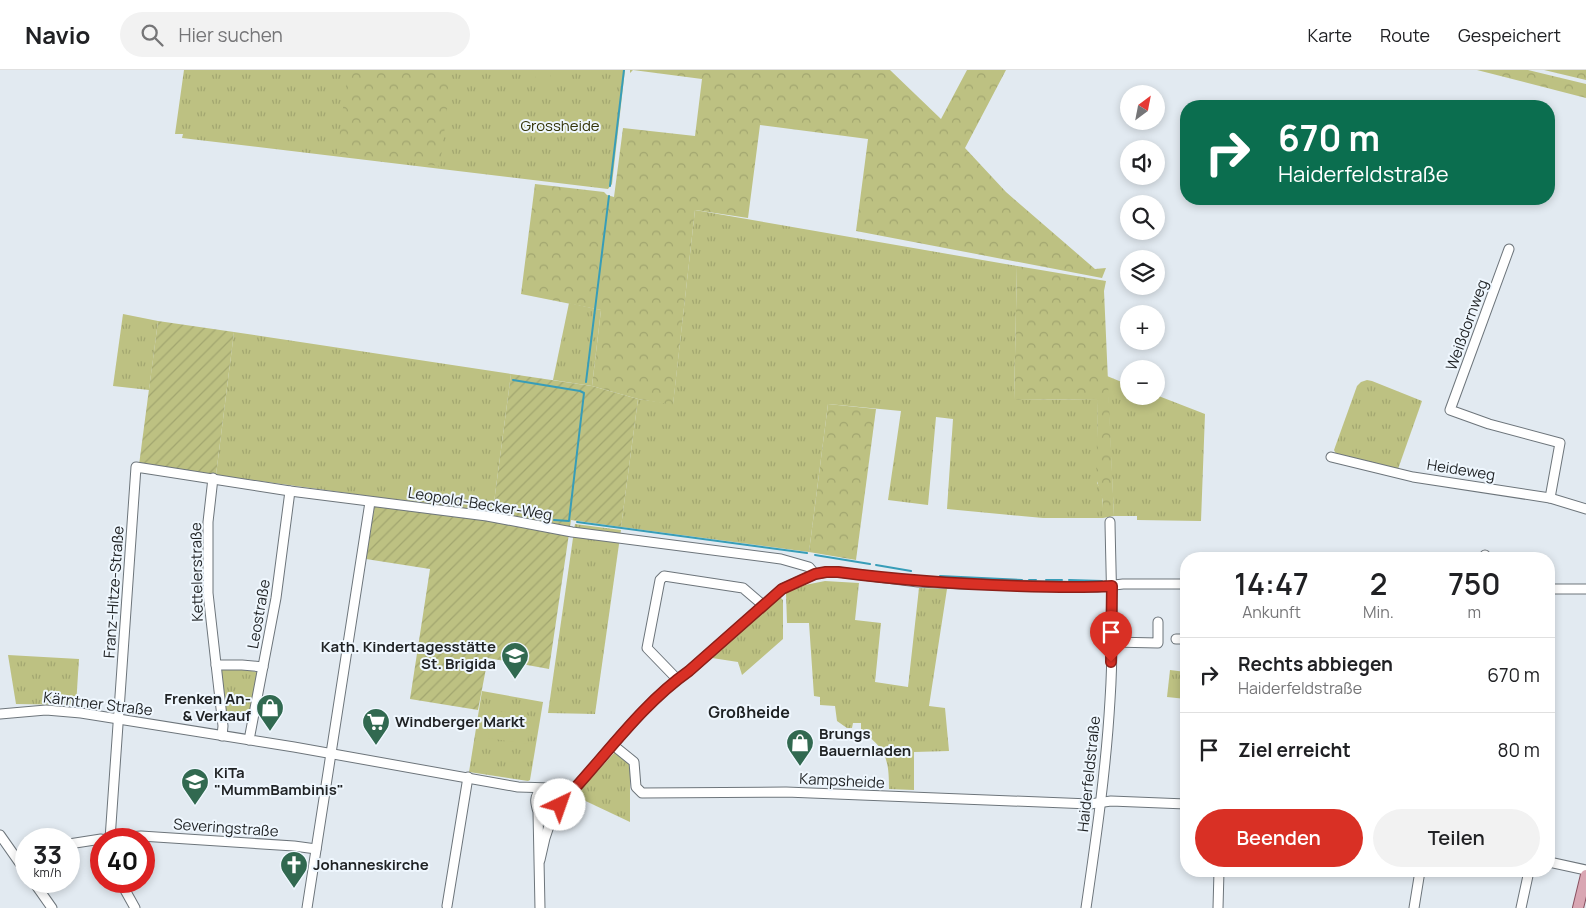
<!DOCTYPE html>
<html lang="de">
<head>
<meta charset="utf-8">
<style>
	:root { --surface:#fff; --page:#f2f2f2; --text:#202124; --muted:#757577; --line:#e0e0e0; --accent:#d93025 }
	body { margin:0; font-family:Manrope,sans-serif; background:var(--page); color:var(--text); height:100vh; display:flex; flex-direction:column; font-size:19px; white-space:nowrap }
	* { box-sizing:border-box; margin:0 }
	p { font-size:16px; color:var(--muted) }
	.icon { flex:none; width:28px; height:28px; fill:none; stroke:currentColor; stroke-width:2; stroke-linecap:round; stroke-linejoin:round }
	.map { position:relative; flex:1; overflow:hidden }
	.panel { position:absolute; left:1180px; top:482px; width:375px; height:325px; display:flex; flex-direction:column; background:var(--surface); border-radius:20px; box-shadow:0 2px 8px #0003 }
	.panel>* { flex:none }
	.hud { position:absolute; left:1180px; top:30px; width:375px; height:105px; border-radius:20px; box-shadow:0 2px 8px #0003; background:#0b6e4f; color:#fff; overflow:hidden }
	.needle { width:32px; rotate:32deg }
	.controls { position:absolute; left:1120px; top:15px; display:grid; gap:10px }
	.controls a { display:grid; place-items:center; width:45px; height:45px; border-radius:50%; background:var(--surface); box-shadow:0 2px 8px #0003; font-size:25px }
	.speed { position:absolute; left:15px; top:758px; display:flex; gap:10px; font-size:25px; font-weight:700; text-align:center }
	.speed>* { display:grid; place-content:center; width:65px; height:65px; border-radius:50%; background:var(--surface); box-shadow:0 2px 8px #0003; line-height:1 }
	.speed small { font-size:12px; font-weight:400 }
	.speed .limit { border:8px solid #d22; background:#fff; color:#111 }
	.pin { position:absolute; display:grid; place-items:center; width:42px; height:42px; color:#fff; margin:-51px -21px; border-radius:50% 50% 50% 0; rotate:-45deg; box-shadow:0 0 5px #0007 }
	.pin .icon { rotate:45deg }
	.me { position:absolute; width:55px; margin:-28px; rotate:42deg; stroke-linejoin:round; filter:drop-shadow(0 0 4px #0008) }
	.turn { display:flex; align-items:center; gap:18px; height:105px; padding:0 15px; font-size:22px }
	.turn .icon { width:65px; height:65px; stroke-width:2.5 }
	.turn b { display:block; font-size:35px; line-height:42px }
	.eta { display:flex; justify-content:space-evenly; align-items:center; height:85px; text-align:center }
	.eta b { font-size:30px; font-weight:600; line-height:35px }
	.cta { display:flex; gap:10px; margin-top:auto; padding:10px 15px }
	.cta a { flex:1; height:58px; border-radius:30px; background:var(--accent); color:#fff; font-size:20px; font-weight:600; line-height:58px; text-align:center }
	.cta a+a { background:var(--page); color:var(--text) }
	ul { padding:0; list-style:none }
	li { display:flex; align-items:center; gap:15px; height:75px; padding:0 15px; border-top:1px solid var(--line) }
	li div { flex:1 }
	li b { display:block; font-size:19px }
	li em { font-style:normal }
	header { display:flex; align-items:center; gap:30px; box-sizing:border-box; height:70px; padding:0 25px; background:var(--surface); border-bottom:1px solid var(--line) }
	header strong { font-size:24px }
	nav { display:flex; gap:28px; margin-inline-start:auto; font-size:18px }
	.search { width:350px; height:45px; background:var(--page); display:flex; align-items:center; gap:12px; box-sizing:border-box; padding:0 18px; border-radius:28px; color:var(--muted); font-size:19px }
	.map>svg:first-child { display:block }
</style>
</head>
<body>
<header>
<strong>Navio</strong>
<div class="search"><svg class="icon" aria-label="search" viewBox="0 0 24 24"><circle cx="10" cy="10" r="6"/><path d="M15 15l6 6"/></svg>Hier suchen</div>
<nav><a>Karte</a><a>Route</a><a>Gespeichert</a></nav>
</header>
<div class="map">
<svg width="1586" height="838" viewBox="0 0 1586 838">
	<defs>
		<pattern id="grass-tufts" width="24" height="20" patternUnits="userSpaceOnUse" patternTransform="scale(1.25)"><rect width="24" height="20" fill="#bdc182"/><path d="M3 7l-1-3M5 7V3M7 7l1-3M15 17l-1-3M17 17v-4M19 17l1-3" fill="none" stroke="#a2a670"/></pattern>
		<pattern id="forest-crowns" width="20" height="18" patternUnits="userSpaceOnUse" patternTransform="scale(1.25)"><rect width="20" height="18" fill="#bdc182"/><path d="M2 6a3 3 0 1 1 6 0M12 15a3 3 0 1 1 6 0" fill="none" stroke="#a2a670"/></pattern>
		<pattern id="garden-furrows" width="10" height="10" patternUnits="userSpaceOnUse" patternTransform="scale(1.25)"><rect width="10" height="10" fill="#bdc182"/><path d="M-1 1l2-2M0 10L10 0M9 11l2-2" fill="none" stroke="#a2a670"/></pattern>
	</defs>
	<rect width="100%" height="100%" fill="#e2eaf1"/>
	<g fill="url(#grass-tufts)">
		<path d="M184,0H625L612,114L608,119L182,68L183,64H175Z"/>
		<path d="M695,140L1017,196L1014,330L1098,329L1097,413C1104,423 1103,437 1103,448H1043L947,439L953,349L936,347L928,435L888,430L901,341L828,334L809,482L621,457L638,329L673,334Z"/>
		<path d="M569,233L601,240L592,316L553,310Z"/>
		<path d="M123,244L158,251L149,320L113,316Z"/>
		<path d="M234,262L511,304L493,440L376,427L216,405Z"/>
		<path d="M1107,306L1129,315V326L1156,325L1205,344L1201,451L1137,450V446H1114Z"/>
		<path d="M1367,310L1372,311L1422,331L1398,399L1337,386L1334,380L1357,316L1361,312Z"/>
		<path d="M575,454L621,460L595,644L548,643Z"/>
		<path d="M825,511L859,513L855,550L881,553L875,612L908,617L919,518L947,519L929,636L945,638L949,681L914,682V720L889,719C889,689 886,678 861,661V653H853L852,658H847L837,651L835,636L820,635V627L814,626L809,553H787L786,523L805,515Z"/>
		<path d="M780,527L783,530V569L742,605L738,592L712,588Z"/>
		<path d="M8,585L79,589L76,635L16,634Z"/>
		<path d="M219,599H238L258,602L250,649L225,648Z"/>
		<path d="M1170,600L1186,602V629L1167,627Z"/>
		<path d="M482,621L543,632L530,710L528,711L469,702Z"/>
		<path d="M615,682L630,694V752L575,726Z"/>
		<path d="M542,723L553,724L556,728V730L543,743L541,741L539,726Z"/>
	</g>
	<g fill="url(#forest-crowns)">
		<path d="M348,0H452L440,96L337,84Z"/>
		<path d="M537,0H551L550,12L535,11Z"/>
		<path d="M630,0H890L941,49L967,0H1006L965,78L1006,122L1095,199L1106,198L1102,208L856,161L868,69L760,55L748,148L695,140L673,335L638,329L592,316L601,240L521,224L535,114L604,122L607,125L614,127L623,58L695,66L702,9L633,0L630,3Z"/>
		<path d="M1477,0H1528L1586,14V28Z"/>
		<path d="M1544,0H1586V10Z"/>
		<path d="M1017,196L1106,211L1104,221L1114,446L1103,448V431L1096,408L1098,329L1014,330Z"/>
		<path d="M828,334L876,339L856,490L809,482Z"/>
	</g>
	<g fill="url(#garden-furrows)">
		<path d="M158,251L234,262L216,405L139,395Z"/>
		<path d="M511,304L592,316L638,329L621,457L571,450L549,599L488,588L478,640L410,629L430,499L366,489L376,427L493,440Z"/>
	</g>
	<path fill="#bdc182" d="M493,640L531,646L527,674L488,668Z"/>
	<g fill="none" stroke-linecap="round" stroke-linejoin="round">
		<g stroke="#379db8" stroke-width="2">
			<path d="M610,116L624,0"/>
			<path d="M513,310L580,321L584,323L569,451L554,450"/>
			<path d="M586,312L609,126"/>
			<path d="M577,452L807,483"/>
			<path d="M815,485L870,494"/>
			<path d="M876,495L911,501"/>
			<path d="M940,506L1022,510"/>
			<path d="M1029,510H1036"/>
			<path d="M1046,510H1062"/>
			<path d="M1069,510L1102,511"/>
		</g>
		<defs>
			<g id="minor">
				<path d="M1509,179L1450,340L1489,354L1560,373L1550,428"/>
				<path d="M1331,387L1413,407L1550,428L1586,439"/>
				<path d="M213,408L208,452V523L223,656L222,666"/>
				<path d="M1485,485V489"/>
				<path d="M1549,519H1586"/>
				<path d="M1176,569H1186"/>
				<path d="M1112,572L1158,573V552"/>
				<path d="M216,595H242L263,597"/>
				<path d="M677,609L647,578L660,510L664,506L743,518L763,535"/>
				<path d="M0,644L46,640L81,643L294,677L518,717L551,718L558,723L560,728V735L550,753L545,768L540,790"/>
				<path d="M249,670L276,528L290,421"/>
				<path d="M613,675L634,692L636,717L642,723L786,722L1090,734L1111,731L1186,734"/>
				<path d="M560,735L570,725L576,717C612,677 645,632 689,601L782,519L815,504L827,502H838L918,512L961,514L1097,517L1123,514H1186"/>
				<path d="M0,765L26,802"/>
				<path d="M105,769L141,766L294,776L316,779"/>
				<path d="M110,769L136,397L290,421L487,446L572,462L781,489L809,497L815,504"/>
				<path d="M69,774L101,769"/>
				<path d="M1549,792L1586,800"/>
				<path d="M33,811L52,838"/>
				<path d="M120,811L135,838"/>
				<path d="M447,836L468,707"/>
				<path d="M307,838L370,432"/>
				<path d="M540,838L538,742C535,732 534,727 541,719"/>
				<path d="M1086,838C1096,769 1106,700 1110,630C1114,571 1111,511 1110,452"/>
				<path d="M1218,838L1219,801"/>
				<path d="M1414,838L1420,801"/>
				<path d="M1521,838L1529,801"/>
			</g>
			<path id="major" d="M1578,838L1586,805"/>
		</defs>
		<use href="#minor" stroke="#6d757b" stroke-width="11"/>
		<use href="#major" stroke="#885160" stroke-width="12"/>
		<use href="#minor" stroke="#fff" stroke-width="9"/>
		<use href="#major" stroke="#d9a6b3" stroke-width="10"/>
	</g>
	<g fill="none" stroke-linecap="round" stroke-linejoin="round">
		<defs>
			<path id="route" d="M560,735L570,725L576,717C612,677 645,632 689,601L782,519L815,504L826,502H838C898,510 957,514 1017,516C1048,517 1080,518 1112,516L1111,592"/>
		</defs>
		<use href="#route" stroke="#8d1f18" stroke-width="12"/>
		<use href="#route" stroke="#d93025" stroke-width="9"/>
	</g>
	<defs>
		<symbol id="school-pin" viewBox="-11 -11 22 30"><path d="M0 17L-7.5 6A9.5 9.5 0 1 1 7.5 6Z" fill="#316950" stroke="#eff7fe"/><path d="M0-5L7-2L0 1L-7-2ZM-4 1L0 2.5L4 1V4Q0 6-4 4Z" fill="#fff"/></symbol>
		<symbol id="shop-pin" viewBox="-11 -11 22 30"><path d="M0 17L-7.5 6A9.5 9.5 0 1 1 7.5 6Z" fill="#316950" stroke="#eff7fe"/><path d="M-5-2.5h2.3a2.7 3.5 0 0 1 5.4 0H5L5.5 6h-11ZM-1.5-2.5h3a1.5 2.3 0 0 0-3 0Z" fill="#fff"/></symbol>
		<symbol id="supermarket-pin" viewBox="-11 -11 22 30"><path d="M0 17L-7.5 6A9.5 9.5 0 1 1 7.5 6Z" fill="#316950" stroke="#eff7fe"/><path d="M-6-5.5h2.5l.6 2H6L4.5 2H-2.5L-4.4-4H-6ZM-1.5 3.2a1.3 1.3 0 1 0 .1 0ZM3 3.2a1.3 1.3 0 1 0 .1 0Z" fill="#fff"/></symbol>
		<symbol id="church-pin" viewBox="-11 -11 22 30"><path d="M0 17L-7.5 6A9.5 9.5 0 1 1 7.5 6Z" fill="#316950" stroke="#eff7fe"/><path d="M-1.2-6h2.4v3.5h3.3v2.4h-3.3V6h-2.4V-.1h-3.3v-2.4h3.3Z" fill="#fff"/></symbol>
	</defs>
	<g fill-rule="evenodd">
		<use href="#school-pin" x="499" y="570" width="32" height="43"/>
		<use href="#shop-pin" x="254" y="622" width="32" height="43"/>
		<use href="#supermarket-pin" x="360" y="636" width="32" height="43"/>
		<use href="#shop-pin" x="784" y="657" width="32" height="43"/>
		<use href="#school-pin" x="179" y="696" width="32" height="43"/>
		<use href="#church-pin" x="278" y="779" width="32" height="43"/>
	</g>
	<g text-anchor="middle" stroke-width="4" stroke-linejoin="round" paint-order="stroke">
		<g font-size="15" fill="#343509" stroke="#eff7fe">
			<text x="560" y="61">Grossheide</text>
		</g>
		<g font-size="15" fill="#1f2224" stroke="#eff7fe">
			<text transform="translate(1467 255) rotate(-70)" y="5">Weißdornweg</text>
			<text transform="translate(1461 400) rotate(9)" y="5">Heideweg</text>
			<text transform="translate(480 434) rotate(9)" y="5">Leopold-Becker-Weg</text>
			<text transform="translate(197 502) rotate(-91)" y="5">Kettelerstraße</text>
			<text transform="translate(114 522) rotate(-86)" y="5">Franz-Hitze-Straße</text>
			<text transform="translate(259 544) rotate(-80)" y="5">Leostraße</text>
			<text transform="translate(98 634) rotate(7)" y="5">Kärntner Straße</text>
			<text transform="translate(1089 704) rotate(-84)" y="5">Haiderfeldstraße</text>
			<text transform="translate(842 711) rotate(3)" y="5">Kampsheide</text>
			<text transform="translate(226 758) rotate(4)" y="5">Severingstraße</text>
		</g>
		<g font-size="15" font-weight="bold" fill="#1f2224" stroke="#eff7fe" text-anchor="start">
			<text x="496" y="582" text-anchor="end">Kath. Kindertagesstätte<tspan x="496" dy="17">St. Brigida</tspan></text>
			<text x="251" y="634" text-anchor="end">Frenken An-<tspan x="251" dy="17">&amp; Verkauf</tspan></text>
			<text x="395" y="657">Windberger Markt</text>
			<text x="819" y="669">Brungs<tspan x="819" dy="17">Bauernladen</tspan></text>
			<text x="214" y="708">KiTa<tspan x="214" dy="17">"MummBambinis"</tspan></text>
			<text x="313" y="800">Johanneskirche</text>
		</g>
		<g font-size="16" font-weight="bold" fill="#1f2224" stroke="#eff7fe">
			<text x="749" y="648">Großheide</text>
		</g>
	</g>
</svg>
<div class="controls">
<a><svg class="needle" viewBox="-14 -14 28 28"><path d="M0-13l5 13h-10z" fill="#e53935"/><path d="M0 13l5-13h-10z" fill="#757577"/></svg></a>
<a><svg class="icon" aria-label="sound" viewBox="0 0 24 24"><path d="M4 9h4l5-4v14l-5-4H4zM17 9q2 3 0 6"/></svg></a>
<a><svg class="icon" aria-label="search" viewBox="0 0 24 24"><circle cx="10" cy="10" r="6"/><path d="M15 15l6 6"/></svg></a>
<a><svg class="icon" aria-label="layers" viewBox="0 0 24 24"><path d="M12 4l9 5-9 5-9-5zM3 14l9 5 9-5"/></svg></a>
<a>+</a>
<a>−</a>
</div>
<div class="speed"><div>33<small>km/h</small></div><div class="limit">40</div></div>
<div class="pin" style="left:1111px;top:592px;background:#d93025"><svg class="icon" aria-label="arrive" viewBox="0 0 24 24"><path d="M6 21V4h12l-3 4 3 4H6"/></svg></div>
<svg class="me" style="left:560px;top:735px" viewBox="-20 -20 40 40"><circle r="19" fill="#fff"/><path d="M0-13L10 11 0 6-10 11z" fill="#d93025"/></svg>
<div class="hud">
<div class="turn"><svg class="icon" aria-label="right" viewBox="0 0 24 24"><path d="M7 20v-9h11M14 6l5 5-5 5"/></svg><div><b>670 m</b>Haiderfeldstraße</div></div>
</div>
<section class="panel">
<div class="eta">
<div><b>14:47</b><p>Ankunft</p></div>
<div><b>2</b><p>Min.</p></div>
<div><b>750</b><p>m</p></div>
</div>
<ul>
<li><svg class="icon" aria-label="right" viewBox="0 0 24 24"><path d="M7 20v-9h11M14 6l5 5-5 5"/></svg><div><b>Rechts abbiegen</b><p>Haiderfeldstraße</p></div><em>670 m</em></li>
<li><svg class="icon" aria-label="arrive" viewBox="0 0 24 24"><path d="M6 21V4h12l-3 4 3 4H6"/></svg><div><b>Ziel erreicht</b></div><em>80 m</em></li>
</ul>
<div class="cta"><a>Beenden</a><a>Teilen</a></div>
</section>
</div>
</body>
</html>
